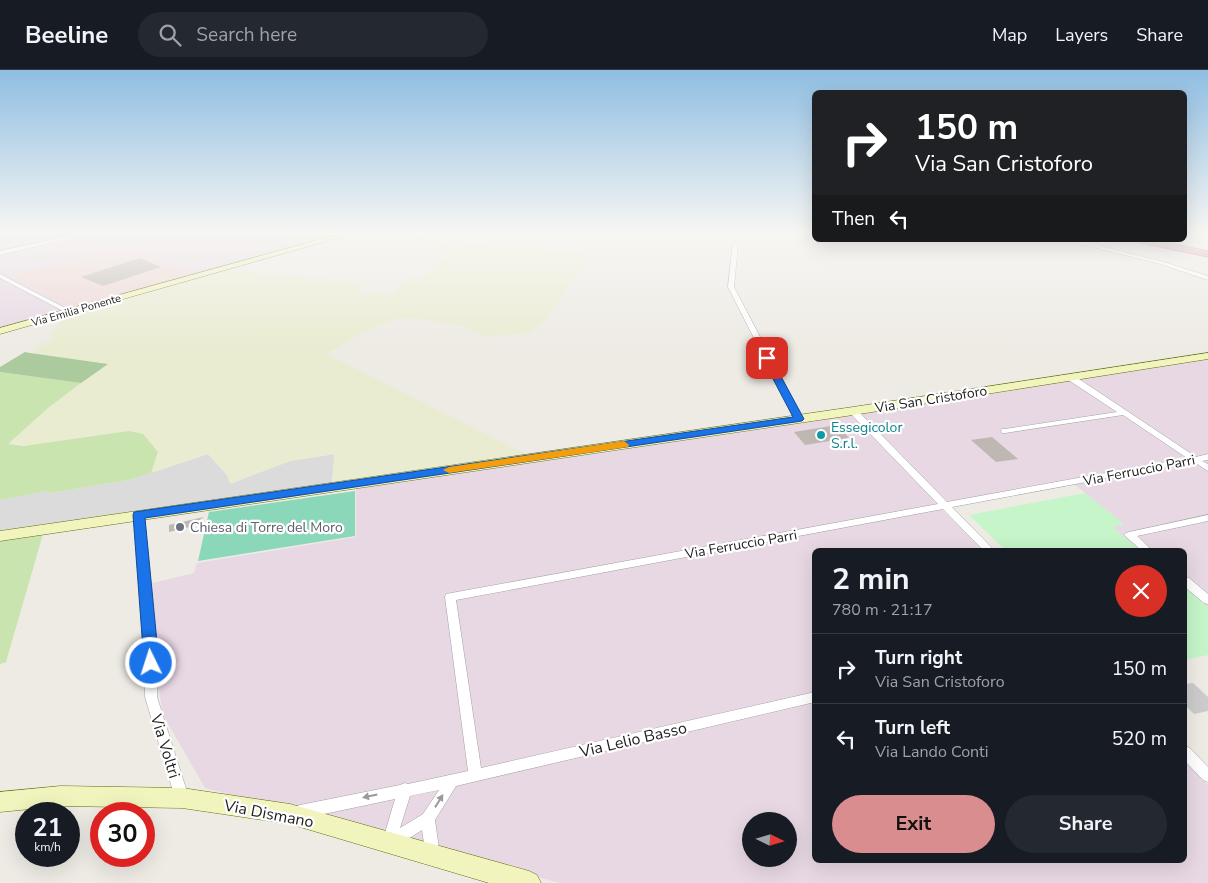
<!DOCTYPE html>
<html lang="en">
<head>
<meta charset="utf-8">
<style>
	:root { --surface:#171b24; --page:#242831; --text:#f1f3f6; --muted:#9ea1a6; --line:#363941; --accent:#d98d8e }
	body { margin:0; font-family:"Nunito Sans",sans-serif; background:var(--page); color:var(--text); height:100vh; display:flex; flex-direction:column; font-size:19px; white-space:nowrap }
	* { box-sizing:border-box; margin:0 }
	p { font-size:16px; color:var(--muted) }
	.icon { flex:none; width:28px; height:28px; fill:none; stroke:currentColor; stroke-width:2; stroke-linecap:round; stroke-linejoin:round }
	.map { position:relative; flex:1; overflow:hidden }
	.sheet { position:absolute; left:812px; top:478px; width:375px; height:315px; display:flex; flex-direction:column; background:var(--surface); border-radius:8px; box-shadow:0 5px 20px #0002 }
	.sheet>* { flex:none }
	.guide { position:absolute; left:812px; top:20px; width:375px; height:152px; border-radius:8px; box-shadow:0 5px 20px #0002; background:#202124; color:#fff; overflow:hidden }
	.needle { width:32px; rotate:95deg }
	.controls { position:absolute; left:742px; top:742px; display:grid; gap:10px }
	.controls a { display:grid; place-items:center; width:55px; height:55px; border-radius:50%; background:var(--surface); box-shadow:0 5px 20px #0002; font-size:25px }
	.speed { position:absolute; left:15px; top:732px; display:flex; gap:10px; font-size:25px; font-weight:700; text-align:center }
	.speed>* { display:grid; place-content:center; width:65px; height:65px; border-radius:50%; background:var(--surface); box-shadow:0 5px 20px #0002; line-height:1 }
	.speed small { font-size:12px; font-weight:400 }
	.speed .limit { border:8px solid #d22; background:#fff; color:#111 }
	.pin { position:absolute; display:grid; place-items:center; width:42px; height:42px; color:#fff; margin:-21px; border-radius:10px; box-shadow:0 2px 8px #0006 }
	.me { position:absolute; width:55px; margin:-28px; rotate:356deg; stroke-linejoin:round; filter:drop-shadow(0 0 4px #0008) }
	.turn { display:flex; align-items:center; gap:18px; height:105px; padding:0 20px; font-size:22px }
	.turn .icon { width:65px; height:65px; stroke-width:2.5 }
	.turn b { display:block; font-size:35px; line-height:42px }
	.then { display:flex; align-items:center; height:48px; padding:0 20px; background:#0003; gap:10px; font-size:19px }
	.round { display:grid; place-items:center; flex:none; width:52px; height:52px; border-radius:26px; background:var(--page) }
	.summary { display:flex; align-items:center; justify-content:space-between; height:85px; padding:0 20px }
	h1 { font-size:30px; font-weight:700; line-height:38px }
	.cta { display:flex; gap:10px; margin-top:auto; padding:10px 20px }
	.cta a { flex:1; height:58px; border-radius:30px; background:var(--accent); color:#111; font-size:20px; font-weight:700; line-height:58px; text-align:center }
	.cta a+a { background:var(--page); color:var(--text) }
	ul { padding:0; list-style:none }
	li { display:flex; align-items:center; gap:15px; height:70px; padding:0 20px; border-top:1px solid var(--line) }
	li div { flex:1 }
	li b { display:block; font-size:19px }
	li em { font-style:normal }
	header { display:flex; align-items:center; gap:30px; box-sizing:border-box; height:70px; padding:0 25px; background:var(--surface); border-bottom:1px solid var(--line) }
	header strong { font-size:24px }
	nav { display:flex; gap:28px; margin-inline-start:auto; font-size:18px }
	.search { width:350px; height:45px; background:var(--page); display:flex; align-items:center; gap:12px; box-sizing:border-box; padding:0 18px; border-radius:28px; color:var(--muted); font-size:19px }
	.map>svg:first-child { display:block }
</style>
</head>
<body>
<header>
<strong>Beeline</strong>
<div class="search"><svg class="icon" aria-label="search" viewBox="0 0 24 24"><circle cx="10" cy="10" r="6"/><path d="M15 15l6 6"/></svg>Search here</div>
<nav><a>Map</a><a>Layers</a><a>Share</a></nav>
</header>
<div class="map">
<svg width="1208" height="813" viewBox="0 0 1208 813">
	<rect width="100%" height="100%" fill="#eeebe5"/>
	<g fill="#dcdbdb">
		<path d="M263,162H350L306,174Z"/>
		<path d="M208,384L227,405L230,413L290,391L335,384L332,414L0,463V430L47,421L51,423L129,410Z"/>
	</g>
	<path fill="#eed7d6" d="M127,177L198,204L78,239L9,206Z"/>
	<g fill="#e7d8e4" fill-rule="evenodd">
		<path d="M0,162H262L306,174L198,204L127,177L10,206L78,239L0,261Z"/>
		<path d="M1208,289V537L1185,517V480H1140L1112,457L1123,454L1069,410L938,435L982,480H815V790H1185V691L1208,715V813H560L205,718L163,645L156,603L149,514L194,503L197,493L356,467V417ZM751,751H789V789H751Z"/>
	</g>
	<path fill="#ccc" d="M1193,613L1208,627V641L1194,644L1185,635V614Z"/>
	<path fill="#eaecd2" d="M444,171L590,184L544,252L529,263L484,266L462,256L410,248L396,249L353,267L327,284L530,386L332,414L334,384L290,391L230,414L227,405L208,384L151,403L158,381L7,374L48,338L107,294L30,283L55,267L50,266L51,262L61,251L51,250L230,200L367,213L357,222L391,225L409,208H422L446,185L429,183Z"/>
	<g fill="#c9e4af">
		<path d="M0,302L81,313L48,338L8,374L24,376L129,361L143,364L158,382L151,403L129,410L51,423L47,421L0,430Z"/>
		<path d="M43,464L6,592L0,594V471Z"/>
	</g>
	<path fill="#abca9d" d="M25,282L30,283L108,294L81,313L0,302V297Z"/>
	<g fill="#c6f5ca">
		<path d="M1085,423L1124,454L1112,457L1140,480H1005L969,445Z"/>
		<path d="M1185,517L1208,537V585L1185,590Z"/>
	</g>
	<path fill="#8ad7b9" d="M355,421V466L198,491L209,442Z"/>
	<g fill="#bfb7b2">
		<path d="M140,188L161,197L103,216L81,207Z"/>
		<path d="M837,355L849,368L805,375L794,362Z"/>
		<path d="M992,367L1018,389L996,392L971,370Z"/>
		<path d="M204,447L190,457L169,462V455Z"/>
	</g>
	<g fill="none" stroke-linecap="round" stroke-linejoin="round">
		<defs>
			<g id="street">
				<path d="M88,162H97L0,185V181Z"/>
				<path d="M322,162H338L348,164L345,166L325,164Z"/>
				<path d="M353,162H377L435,165L438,167L435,169L356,164Z"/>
				<path d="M1065,170H1074L1095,175L1104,170H1111L1100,176L1164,192L1208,206V210L1160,194Z"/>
				<path d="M733,173L738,174L734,217L803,349L802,351H796L795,349L728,217Z"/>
				<path d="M0,204L71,241L72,242L67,243L0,208Z"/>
				<path d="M1067,305H1073L1196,387L1208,384V390L1202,391L1208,394V401L1194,392L952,437L994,480H983L943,439L456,530L481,698L815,622V632L456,716L435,750L440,786L438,791L433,793L428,791L426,786L422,760L394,778L389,780L384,778L382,773L395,729L300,749L295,747L293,742L295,737L300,735L400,715L405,713L408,714L468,701L445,527L446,524L938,434L850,343L849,341L850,339H856L947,432L1187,388L1123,345L1005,363H1002L1001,361L1002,359H1005L1117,342L1067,309ZM439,720L423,744L400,758L410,726Z"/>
				<path d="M139,442L144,445L157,593V627L189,728L187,732L182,734L177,732L175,728L145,627V593L134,445Z"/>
				<path d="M1208,445V451L1137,466L1152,480H1141L1124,465L1126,463L1129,462Z"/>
				<path d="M1185,507L1189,508L1208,524V534L1204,533L1185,517Z"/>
				<path d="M1185,676L1190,678L1208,697V712L1203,710L1185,691Z"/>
			</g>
			<g id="secondary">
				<path d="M347,162H359L0,264V258Z"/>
				<path d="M1208,283V289L853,345L0,471V461L853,337Z"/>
				<path d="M61,716L182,718L290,734L529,801L537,805L541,813H489L290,754L182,738L61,736L0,742V722Z"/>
			</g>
			<path id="highway" d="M1135,170H1155L1208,181V187L1140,173Z"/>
		</defs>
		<use href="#street" stroke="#a2a2a2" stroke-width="1"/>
		<use href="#secondary" stroke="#626d0e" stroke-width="1"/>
		<use href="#highway" stroke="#cc3367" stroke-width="1"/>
		<use href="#street" fill="#fff" fill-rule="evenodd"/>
		<use href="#secondary" fill="#f1f4bd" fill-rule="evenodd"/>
		<use href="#highway" fill="#df93a1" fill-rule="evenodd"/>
	</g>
	<defs><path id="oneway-solid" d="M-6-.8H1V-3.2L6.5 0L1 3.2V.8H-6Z" transform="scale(1.25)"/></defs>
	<g fill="#9a9a9a">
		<use href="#oneway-solid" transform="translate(370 726) rotate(168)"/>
		<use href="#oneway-solid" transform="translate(439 731) rotate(-58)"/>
	</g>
	<linearGradient id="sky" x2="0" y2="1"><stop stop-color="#8fbee2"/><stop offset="0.59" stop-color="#f7f6f3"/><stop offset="1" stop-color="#f7f6f3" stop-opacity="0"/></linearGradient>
	<rect width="1208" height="276" fill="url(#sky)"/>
	<path fill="#1a73e8" stroke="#114b97" d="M764,286L771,288L804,349L802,351L145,448L159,593L156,597L151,599L146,597L144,593L133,445L134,442L793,347L762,288Z"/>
	<path fill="#f59e0b" d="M624,371L629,375L628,377L449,403L443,400L449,397Z"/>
	<circle fill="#0f9aa8" stroke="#fff" stroke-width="2" cx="821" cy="365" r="5"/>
	<circle fill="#6b7280" stroke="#fff" stroke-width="2" cx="180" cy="457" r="5"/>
	<g text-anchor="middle" stroke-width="4.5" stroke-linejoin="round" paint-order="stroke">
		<g font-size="11" fill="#1e1e1e" stroke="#fff">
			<text transform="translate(76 240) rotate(-16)" y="4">Via Emilia Ponente</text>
		</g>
		<g font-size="14" fill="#1e1e1e" stroke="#fff">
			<text transform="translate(931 329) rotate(-9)" y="5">Via San Cristoforo</text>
			<text transform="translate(1139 400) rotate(-11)" y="5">Via Ferruccio Parri</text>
			<text transform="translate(741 474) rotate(-10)" y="5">Via Ferruccio Parri</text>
		</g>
		<g font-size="14" fill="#0d838f" stroke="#fff" text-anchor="start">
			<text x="831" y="362">Essegicolor<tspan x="831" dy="16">S.r.l.</tspan></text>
		</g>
		<g font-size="14" fill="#5b616d" stroke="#fff" text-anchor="start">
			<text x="190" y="462">Chiesa di Torre del Moro</text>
		</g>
		<g font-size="16" fill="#1e1e1e" stroke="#fff">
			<text transform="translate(633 669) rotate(-13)" y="6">Via Lelio Basso</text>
			<text transform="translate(166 676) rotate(73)" y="6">Via Voltri</text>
			<text transform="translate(269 743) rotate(11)" y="6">Via Dismano</text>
		</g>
	</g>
</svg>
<div class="controls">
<a><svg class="needle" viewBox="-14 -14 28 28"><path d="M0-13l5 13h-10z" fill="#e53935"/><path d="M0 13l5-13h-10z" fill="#9ea1a6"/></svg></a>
</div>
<div class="speed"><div>21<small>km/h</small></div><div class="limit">30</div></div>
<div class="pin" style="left:767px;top:288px;background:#d93025"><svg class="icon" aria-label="arrive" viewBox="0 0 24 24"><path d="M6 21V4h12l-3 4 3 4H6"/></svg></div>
<svg class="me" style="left:151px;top:593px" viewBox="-20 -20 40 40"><circle r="17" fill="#1a73e8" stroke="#fff" stroke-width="3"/><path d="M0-11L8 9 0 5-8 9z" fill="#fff"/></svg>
<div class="guide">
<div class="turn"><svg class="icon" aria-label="right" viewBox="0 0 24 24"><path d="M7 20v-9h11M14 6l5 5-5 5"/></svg><div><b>150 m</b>Via San Cristoforo</div></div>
<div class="then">Then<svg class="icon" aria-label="left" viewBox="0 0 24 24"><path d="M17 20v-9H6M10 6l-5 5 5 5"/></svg></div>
</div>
<section class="sheet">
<div class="summary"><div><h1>2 min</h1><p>780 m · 21:17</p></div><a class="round" style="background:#d93025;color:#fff"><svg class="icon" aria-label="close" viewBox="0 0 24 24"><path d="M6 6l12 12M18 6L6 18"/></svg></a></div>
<ul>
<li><svg class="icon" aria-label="right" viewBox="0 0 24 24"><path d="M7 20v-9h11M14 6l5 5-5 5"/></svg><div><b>Turn right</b><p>Via San Cristoforo</p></div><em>150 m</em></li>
<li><svg class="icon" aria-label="left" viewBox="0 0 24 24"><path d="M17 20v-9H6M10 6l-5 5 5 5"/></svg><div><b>Turn left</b><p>Via Lando Conti</p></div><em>520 m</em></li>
</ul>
<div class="cta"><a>Exit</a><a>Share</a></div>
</section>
</div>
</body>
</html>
